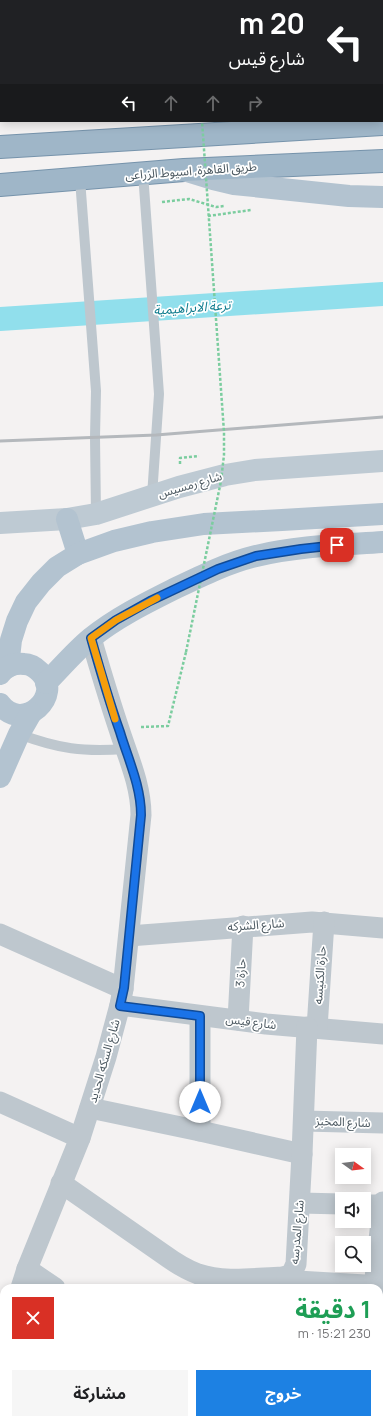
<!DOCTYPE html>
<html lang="ar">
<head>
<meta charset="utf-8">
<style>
	:root { --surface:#fff; --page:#f6f6f6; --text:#202124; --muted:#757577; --accent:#1d81e3 }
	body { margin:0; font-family:Manrope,"Noto Sans Arabic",sans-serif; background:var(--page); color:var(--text); direction:rtl; height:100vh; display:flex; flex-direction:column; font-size:15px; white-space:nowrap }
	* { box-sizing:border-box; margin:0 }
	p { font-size:13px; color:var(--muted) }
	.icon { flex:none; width:22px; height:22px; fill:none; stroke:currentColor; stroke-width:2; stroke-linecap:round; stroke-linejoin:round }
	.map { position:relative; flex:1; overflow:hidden; direction:ltr }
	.sheet { position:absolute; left:0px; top:1284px; width:383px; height:140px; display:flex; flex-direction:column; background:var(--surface); border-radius:12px 12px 0 0; box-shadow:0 2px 10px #0003; direction:rtl }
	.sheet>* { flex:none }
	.hud { position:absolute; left:0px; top:0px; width:383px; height:122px; box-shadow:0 2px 10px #0003; direction:rtl; background:#202124; color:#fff; overflow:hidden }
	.needle { width:26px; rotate:105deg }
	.fabs { position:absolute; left:335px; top:1148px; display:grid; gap:8px }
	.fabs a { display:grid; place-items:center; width:36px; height:36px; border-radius:0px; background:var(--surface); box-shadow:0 2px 10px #0003; font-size:20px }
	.pin { position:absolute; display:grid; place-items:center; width:34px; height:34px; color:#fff; margin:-17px; border-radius:8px; box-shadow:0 2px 6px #0006 }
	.me { position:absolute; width:44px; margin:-22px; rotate:0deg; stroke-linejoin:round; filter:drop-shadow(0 0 3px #0008) }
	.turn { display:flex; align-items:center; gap:14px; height:84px; padding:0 12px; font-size:18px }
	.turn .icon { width:52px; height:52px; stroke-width:2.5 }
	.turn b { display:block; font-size:28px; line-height:34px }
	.lanes { display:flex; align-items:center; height:38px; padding:0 12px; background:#0003; justify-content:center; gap:20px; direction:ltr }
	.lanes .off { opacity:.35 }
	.round { display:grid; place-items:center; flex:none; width:42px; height:42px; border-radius:0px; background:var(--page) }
	.overview { display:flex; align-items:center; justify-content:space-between; height:68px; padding:0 12px }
	h1 { font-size:24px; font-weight:700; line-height:30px; color:#1e9e55 }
	.cta { display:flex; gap:8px; margin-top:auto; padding:8px 12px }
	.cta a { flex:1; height:46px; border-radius:0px; background:var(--accent); color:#fff; font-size:16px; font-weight:700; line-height:46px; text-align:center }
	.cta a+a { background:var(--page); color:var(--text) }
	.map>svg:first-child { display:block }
</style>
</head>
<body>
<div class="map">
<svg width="383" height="1424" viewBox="0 0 383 1424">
	<rect width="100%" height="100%" fill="#f4f2f2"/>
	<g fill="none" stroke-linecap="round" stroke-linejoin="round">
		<path stroke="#91dfec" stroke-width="24" d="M0,319L383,294"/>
		<defs>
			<g id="trunk">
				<path d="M0,147L383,124"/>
				<path d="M0,185L184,170L383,161"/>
			</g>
		</defs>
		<use href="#trunk" stroke="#7693ab" stroke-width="24"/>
		<g stroke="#7bcd9f" stroke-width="2.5" stroke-dasharray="3 2" stroke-linecap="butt">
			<path d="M162,202L189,199L216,207L224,206"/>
			<path d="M208,216L251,210"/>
			<path d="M180,464V458L199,456"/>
			<path d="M141,727L168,726L186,652"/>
		</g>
		<g stroke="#bec7ce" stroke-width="10">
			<path d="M143,173L159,394L152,496"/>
			<path d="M80,179L96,391L95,437L96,514"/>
			<path d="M19,734C59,749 83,752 125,749"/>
		</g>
		<g stroke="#bec7ce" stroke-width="21">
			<path d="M214,0V1"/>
			<path d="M324,0V1"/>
			<path d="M382,78H383"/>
			<path d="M0,105L1,104"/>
			<path d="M0,934L123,989"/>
			<path d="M129,936L312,922L383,928"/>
			<path d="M120,1005L266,1024L383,1034"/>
			<path d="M200,1016V1131"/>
			<path d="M238,1020L243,926"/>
			<path d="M317,1028L324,922"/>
			<path d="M0,1102L80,1138"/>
			<path d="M90,1108L200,1131L302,1154"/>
			<path d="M304,1121L383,1123"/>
			<path d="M61,1183L163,1254C174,1262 185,1269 198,1274C224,1283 255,1278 282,1277L287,1276L292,1273L296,1264L302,1154L307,1027"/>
			<path d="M300,1203L342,1204"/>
			<path d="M364,1205H383"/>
			<path d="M27,1269L55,1288"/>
			<path d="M287,1276L297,1281L383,1286"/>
			<path d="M21,1288L27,1269L80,1138L106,1057L120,1005L123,989L141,815C141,785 128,757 119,729C109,699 100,669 91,638"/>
			<path d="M374,1288L383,1202"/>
			<path d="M0,1370L4,1349"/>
			<path d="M379,1396L383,1395"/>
			<path d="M295,1420V1424"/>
			<path d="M346,1420L347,1424"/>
			<path d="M163,1424L164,1420"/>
		</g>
		<path stroke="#becad3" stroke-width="22" d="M0,523L67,519L96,514L179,487L225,475L255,470L383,461"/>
		<g stroke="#b3c3d0" stroke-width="22">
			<path d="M187,171L213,179L234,184L349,196L383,197"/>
			<path d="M67,519L78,554"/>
			<path d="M8,667L11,640L17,621L26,602L41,583L57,567L78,554L114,541L152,532L204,524L282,520L383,514"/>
			<path d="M0,674C6,666 14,663 24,664C31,664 36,668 40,672C64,695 23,734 0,704"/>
			<path d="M46,683C61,668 75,651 91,638C116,618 144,604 172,590C199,577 227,563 256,556C297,546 341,545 383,542"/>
			<path d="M0,777L19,734L31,713"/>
		</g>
		<use href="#trunk" stroke="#9fb6c8" stroke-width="22"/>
		<path stroke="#b4b8bc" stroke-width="3" d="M0,441L156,435L383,417"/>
		<path stroke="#7bcd9f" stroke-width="2.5" stroke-dasharray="3 2" stroke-linecap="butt" d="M186,652L221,481L224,455V432L202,121"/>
	</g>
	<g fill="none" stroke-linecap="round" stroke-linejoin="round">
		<defs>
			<path id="route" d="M200,1102V1016L120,1006L124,988L141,815C141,786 128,759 120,732C109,701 100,670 91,638L116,620L150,601L218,569L256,556L301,549L337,545"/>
		</defs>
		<use href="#route" stroke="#114b97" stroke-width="10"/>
		<use href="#route" stroke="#1a73e8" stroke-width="7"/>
		<path stroke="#f59e0b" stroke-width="7" d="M115,719L91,638L116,620L157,598"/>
	</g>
	<g text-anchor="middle" stroke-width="3.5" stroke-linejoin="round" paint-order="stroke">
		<g font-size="12" fill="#4a575f" stroke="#fff">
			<text transform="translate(191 171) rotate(-4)" y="4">طريق القاهرة, اسيوط الزراعى</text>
			<text transform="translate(190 485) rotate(-16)" y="4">شارع رمسيس</text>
			<text transform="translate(256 925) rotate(-4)" y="4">شارع الشركه</text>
			<text transform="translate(241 973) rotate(-87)" y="4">حارة 3</text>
			<text transform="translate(320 975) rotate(-86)" y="4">حارة الكنيسه</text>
			<text transform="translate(251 1022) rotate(7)" y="4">شارع قيس</text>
			<text transform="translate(104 1061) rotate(-74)" y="4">شارع السكه الحديد</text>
			<text transform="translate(343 1122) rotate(2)" y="4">شارع المخبز</text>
			<text transform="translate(297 1232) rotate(-85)" y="4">شارع المدرسه</text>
		</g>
		<g font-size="13" font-style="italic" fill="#0f7c8e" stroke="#fff">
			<text transform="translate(192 307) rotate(-4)" y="5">ترعة الابراهيمية</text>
		</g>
	</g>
</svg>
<div class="fabs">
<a><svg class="needle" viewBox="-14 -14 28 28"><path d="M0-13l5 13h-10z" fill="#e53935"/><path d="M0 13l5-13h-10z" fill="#757577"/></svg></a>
<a><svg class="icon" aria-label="sound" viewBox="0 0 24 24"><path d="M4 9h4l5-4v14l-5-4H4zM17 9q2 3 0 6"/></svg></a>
<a><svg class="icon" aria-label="search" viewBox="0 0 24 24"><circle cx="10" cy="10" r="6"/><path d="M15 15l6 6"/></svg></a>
</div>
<div class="pin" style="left:337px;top:545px;background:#d93025"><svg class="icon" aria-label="arrive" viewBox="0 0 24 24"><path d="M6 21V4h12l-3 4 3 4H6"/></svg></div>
<svg class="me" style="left:200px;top:1102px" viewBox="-20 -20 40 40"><circle r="19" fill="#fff"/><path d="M0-13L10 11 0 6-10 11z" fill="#1a73e8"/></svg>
<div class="hud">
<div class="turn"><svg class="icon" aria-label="left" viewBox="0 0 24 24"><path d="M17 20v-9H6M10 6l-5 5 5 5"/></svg><div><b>20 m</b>شارع قيس</div></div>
<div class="lanes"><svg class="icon" aria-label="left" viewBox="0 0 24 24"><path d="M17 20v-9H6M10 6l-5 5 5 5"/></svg><svg class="icon off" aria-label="ahead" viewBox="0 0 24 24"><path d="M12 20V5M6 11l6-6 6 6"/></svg><svg class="icon off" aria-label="ahead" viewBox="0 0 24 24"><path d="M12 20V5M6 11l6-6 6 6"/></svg><svg class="icon off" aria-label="right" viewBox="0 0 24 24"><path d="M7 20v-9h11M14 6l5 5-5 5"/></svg></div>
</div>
<section class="sheet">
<div class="overview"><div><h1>1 دقيقة</h1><p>230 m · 15:21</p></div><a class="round" style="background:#d93025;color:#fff"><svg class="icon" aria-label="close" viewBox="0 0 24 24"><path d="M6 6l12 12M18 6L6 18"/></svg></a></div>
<div class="cta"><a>خروج</a><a>مشاركة</a></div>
</section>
</div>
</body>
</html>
